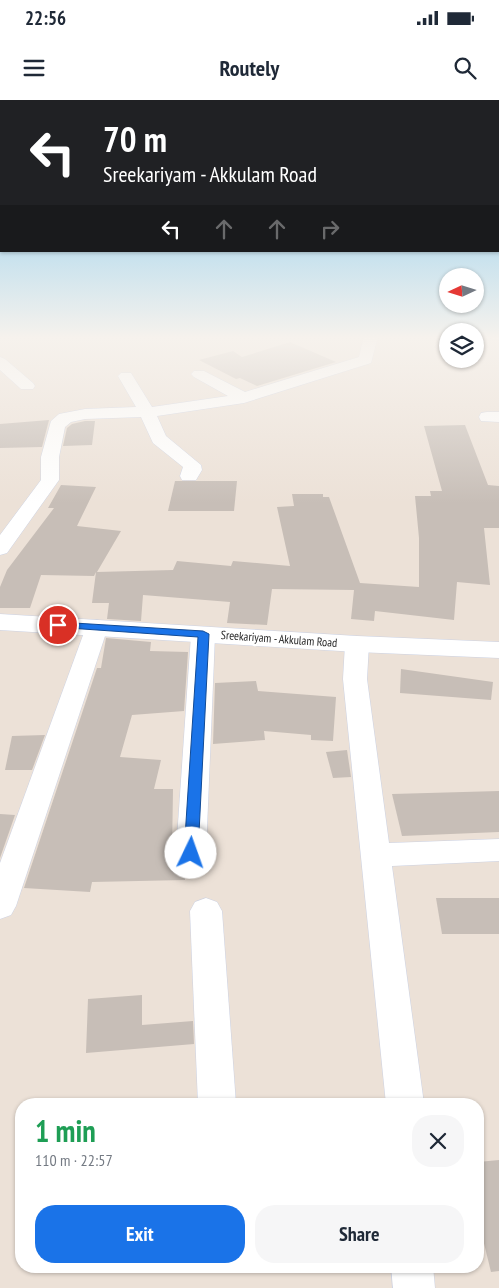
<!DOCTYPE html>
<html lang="en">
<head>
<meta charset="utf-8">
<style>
	:root { --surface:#fff; --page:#f6f6f7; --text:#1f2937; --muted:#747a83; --accent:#1a73e8 }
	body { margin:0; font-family:"PT Sans Narrow",sans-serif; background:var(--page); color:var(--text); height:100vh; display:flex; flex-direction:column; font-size:19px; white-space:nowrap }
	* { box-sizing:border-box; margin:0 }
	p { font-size:16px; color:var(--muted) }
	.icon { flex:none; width:28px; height:28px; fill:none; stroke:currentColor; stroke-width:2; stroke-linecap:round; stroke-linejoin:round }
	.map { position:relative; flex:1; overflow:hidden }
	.drawer { position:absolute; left:15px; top:998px; width:469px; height:175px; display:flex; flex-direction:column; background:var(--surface); border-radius:20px; box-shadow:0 1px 4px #0004 }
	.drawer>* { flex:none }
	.top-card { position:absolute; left:0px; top:0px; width:500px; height:152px; box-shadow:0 1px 4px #0004; background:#202124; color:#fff; overflow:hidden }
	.needle { width:32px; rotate:266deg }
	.tools { position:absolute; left:439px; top:168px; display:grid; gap:10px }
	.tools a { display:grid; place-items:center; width:45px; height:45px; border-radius:50%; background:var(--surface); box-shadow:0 1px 4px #0004; font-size:25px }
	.pin { position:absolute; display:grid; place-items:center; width:42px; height:42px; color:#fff; margin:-21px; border:2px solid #fff; border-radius:50%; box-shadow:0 1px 5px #0007 }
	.me { position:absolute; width:55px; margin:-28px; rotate:3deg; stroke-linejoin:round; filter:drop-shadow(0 0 4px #0008) }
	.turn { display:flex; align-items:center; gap:18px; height:105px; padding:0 20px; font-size:22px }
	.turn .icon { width:65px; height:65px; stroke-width:2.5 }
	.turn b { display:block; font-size:35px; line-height:42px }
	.lanes { display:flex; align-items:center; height:48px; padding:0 20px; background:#0003; justify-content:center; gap:25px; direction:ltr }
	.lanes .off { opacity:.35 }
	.round { display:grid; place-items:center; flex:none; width:52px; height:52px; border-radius:20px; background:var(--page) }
	.summary { display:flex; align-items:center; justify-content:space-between; height:85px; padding:0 20px }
	h1 { font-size:30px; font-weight:600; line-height:38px; color:#1e9e55 }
	.button { display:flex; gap:10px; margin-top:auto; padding:10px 20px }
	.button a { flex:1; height:58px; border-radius:20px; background:var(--accent); color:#fff; font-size:20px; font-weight:600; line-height:58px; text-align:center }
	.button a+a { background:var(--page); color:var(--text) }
	.status { display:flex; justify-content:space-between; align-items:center; height:35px; padding:0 25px; background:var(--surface); direction:ltr }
	.status svg { height:14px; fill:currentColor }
	header { display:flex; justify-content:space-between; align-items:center; height:65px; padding:0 20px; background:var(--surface); font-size:22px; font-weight:600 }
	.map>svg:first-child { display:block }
</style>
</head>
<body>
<div class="status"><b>22:56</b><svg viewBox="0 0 49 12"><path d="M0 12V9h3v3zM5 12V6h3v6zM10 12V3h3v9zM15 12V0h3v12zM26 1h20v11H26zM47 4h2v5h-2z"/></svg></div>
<header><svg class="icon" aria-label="menu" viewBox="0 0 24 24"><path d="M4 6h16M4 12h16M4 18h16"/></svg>Routely<svg class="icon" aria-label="search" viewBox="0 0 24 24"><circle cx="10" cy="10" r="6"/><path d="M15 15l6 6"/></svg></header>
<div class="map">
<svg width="499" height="1188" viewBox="0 0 499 1188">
	<rect width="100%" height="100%" fill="#ece1d7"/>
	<g fill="#c7beb7">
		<path d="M290,242L336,262L257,286L240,278L236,279L199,260L233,251L242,257Z"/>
		<path d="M49,320L42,347L0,348V324Z"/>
		<path d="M85,321H95L92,345L63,346L67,328L72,324Z"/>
		<path d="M465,325L488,385L499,386V428H484L490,485L457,482L454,520L375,511L374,521L351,519L354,490L272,489L267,525L227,523L230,502L143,495L141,521L107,519L109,503H92L96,472L94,476L41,475L30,508H0V487L7,470L54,408H48L61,385L96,387L77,426L121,431L97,472L173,470L177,461L231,466L233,461L290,466L277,407L294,406L292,394H323V397H329L360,483L419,487V438L415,396H431L430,391H442L424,326Z"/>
		<path d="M175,381H237L234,411H168Z"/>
		<path d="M106,538L151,542L150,551L188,552L184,611L132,615L120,657L161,660L154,689H173L172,752L178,762L186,765L185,780L92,782L90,792L24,788L97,568H101Z"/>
		<path d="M401,569L493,582L491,600L400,593Z"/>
		<path d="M256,581L258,591L336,597L333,641L311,640V635L264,631L265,640L213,644L215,583Z"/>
		<path d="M45,635L32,670H5L12,636Z"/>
		<path d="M347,650L351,677L333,678L326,652Z"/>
		<path d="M499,691V732L402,736L392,694Z"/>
		<path d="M0,714L15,715L0,758Z"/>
		<path d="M436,798H499V834H442Z"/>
		<path d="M142,895V925L193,921L194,944L86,953L88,899Z"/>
		<path d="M499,1060V1171L491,1172L478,1119V1062Z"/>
	</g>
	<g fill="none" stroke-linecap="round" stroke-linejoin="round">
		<defs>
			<g id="minor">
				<path d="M364,236H378L371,263L244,303L157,316L166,336L201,365L202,370L196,380H182L180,376L183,367L153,343L141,317L85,319L71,322L65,327L59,357V380L7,453L0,455V435L41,380V357L51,321L59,314L85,309L136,307L118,276L121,273H131L152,307L228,296L194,277L191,274L194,271H204L245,292L359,257Z"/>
				<path d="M490,236H499V240L492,239Z"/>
				<path d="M0,257L5,259L33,283L35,286L33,289H21L0,270Z"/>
				<path d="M487,312H499V322L481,321L479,317L481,313Z"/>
				<path d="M97,520L105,522L108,527L16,806L11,815L0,819V763L86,527L89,522Z"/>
				<path d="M203,528L211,530L215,535L206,753L202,761L191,764L180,761L176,753L191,535L195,530Z"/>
				<path d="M357,537L365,539L369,544L367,579L389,743L499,739V761L392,766L424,1004H386L343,579L345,544L349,539Z"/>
				<path d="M206,798L217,802L222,811L236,1004H198L190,811L195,802Z"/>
				<path d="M391,1166H433L435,1188H393Z"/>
			</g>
			<path id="secondary" d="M0,514L357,536L499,542V558L357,552L0,530Z"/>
		</defs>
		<use href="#minor" stroke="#ccd2e3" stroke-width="1"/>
		<use href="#secondary" stroke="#ccd2e3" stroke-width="1"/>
		<use href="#minor" fill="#fff" fill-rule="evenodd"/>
		<use href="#secondary" fill="#fff" fill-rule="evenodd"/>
	</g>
	<linearGradient id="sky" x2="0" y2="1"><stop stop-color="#71c4ef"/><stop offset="0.59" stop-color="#f6f2ed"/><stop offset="1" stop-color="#f6f2ed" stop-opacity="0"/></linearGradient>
	<rect width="499" height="403" fill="url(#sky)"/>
	<path fill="#1a73e8" stroke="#114b97" d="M58,522L203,531L209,534L198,753L196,757H186L184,753L198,537L54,527L53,525Z"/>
	<g text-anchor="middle" stroke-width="5" stroke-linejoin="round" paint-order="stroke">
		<g font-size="12" fill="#272727" stroke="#fff">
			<text transform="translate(279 539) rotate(4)" y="4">Sreekariyam - Akkulam Road</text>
		</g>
	</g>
</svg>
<div class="tools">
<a><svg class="needle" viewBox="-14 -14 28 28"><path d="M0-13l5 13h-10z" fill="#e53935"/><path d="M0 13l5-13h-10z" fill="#747a83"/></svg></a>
<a><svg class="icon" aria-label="layers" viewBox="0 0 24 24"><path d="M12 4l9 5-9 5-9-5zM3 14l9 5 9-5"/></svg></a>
</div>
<div class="pin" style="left:58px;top:525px;background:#d93025"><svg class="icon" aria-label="arrive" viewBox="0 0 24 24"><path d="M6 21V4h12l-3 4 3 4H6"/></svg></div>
<svg class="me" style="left:191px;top:753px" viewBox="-20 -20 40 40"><circle r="19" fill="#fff"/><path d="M0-13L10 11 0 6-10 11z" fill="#1a73e8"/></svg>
<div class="top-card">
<div class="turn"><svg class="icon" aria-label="left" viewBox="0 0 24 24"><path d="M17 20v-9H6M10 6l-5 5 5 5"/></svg><div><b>70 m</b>Sreekariyam - Akkulam Road</div></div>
<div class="lanes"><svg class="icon" aria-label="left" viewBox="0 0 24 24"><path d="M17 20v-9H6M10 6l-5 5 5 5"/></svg><svg class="icon off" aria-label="ahead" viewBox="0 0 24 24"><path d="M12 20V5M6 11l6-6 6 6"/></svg><svg class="icon off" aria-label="ahead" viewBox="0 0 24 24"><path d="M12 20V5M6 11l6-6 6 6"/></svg><svg class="icon off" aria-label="right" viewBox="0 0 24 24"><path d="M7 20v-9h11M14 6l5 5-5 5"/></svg></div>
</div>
<section class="drawer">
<div class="summary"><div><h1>1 min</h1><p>110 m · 22:57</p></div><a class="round"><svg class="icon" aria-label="close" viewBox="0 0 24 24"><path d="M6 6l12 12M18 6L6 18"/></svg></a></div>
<div class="button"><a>Exit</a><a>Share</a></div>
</section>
</div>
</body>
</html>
